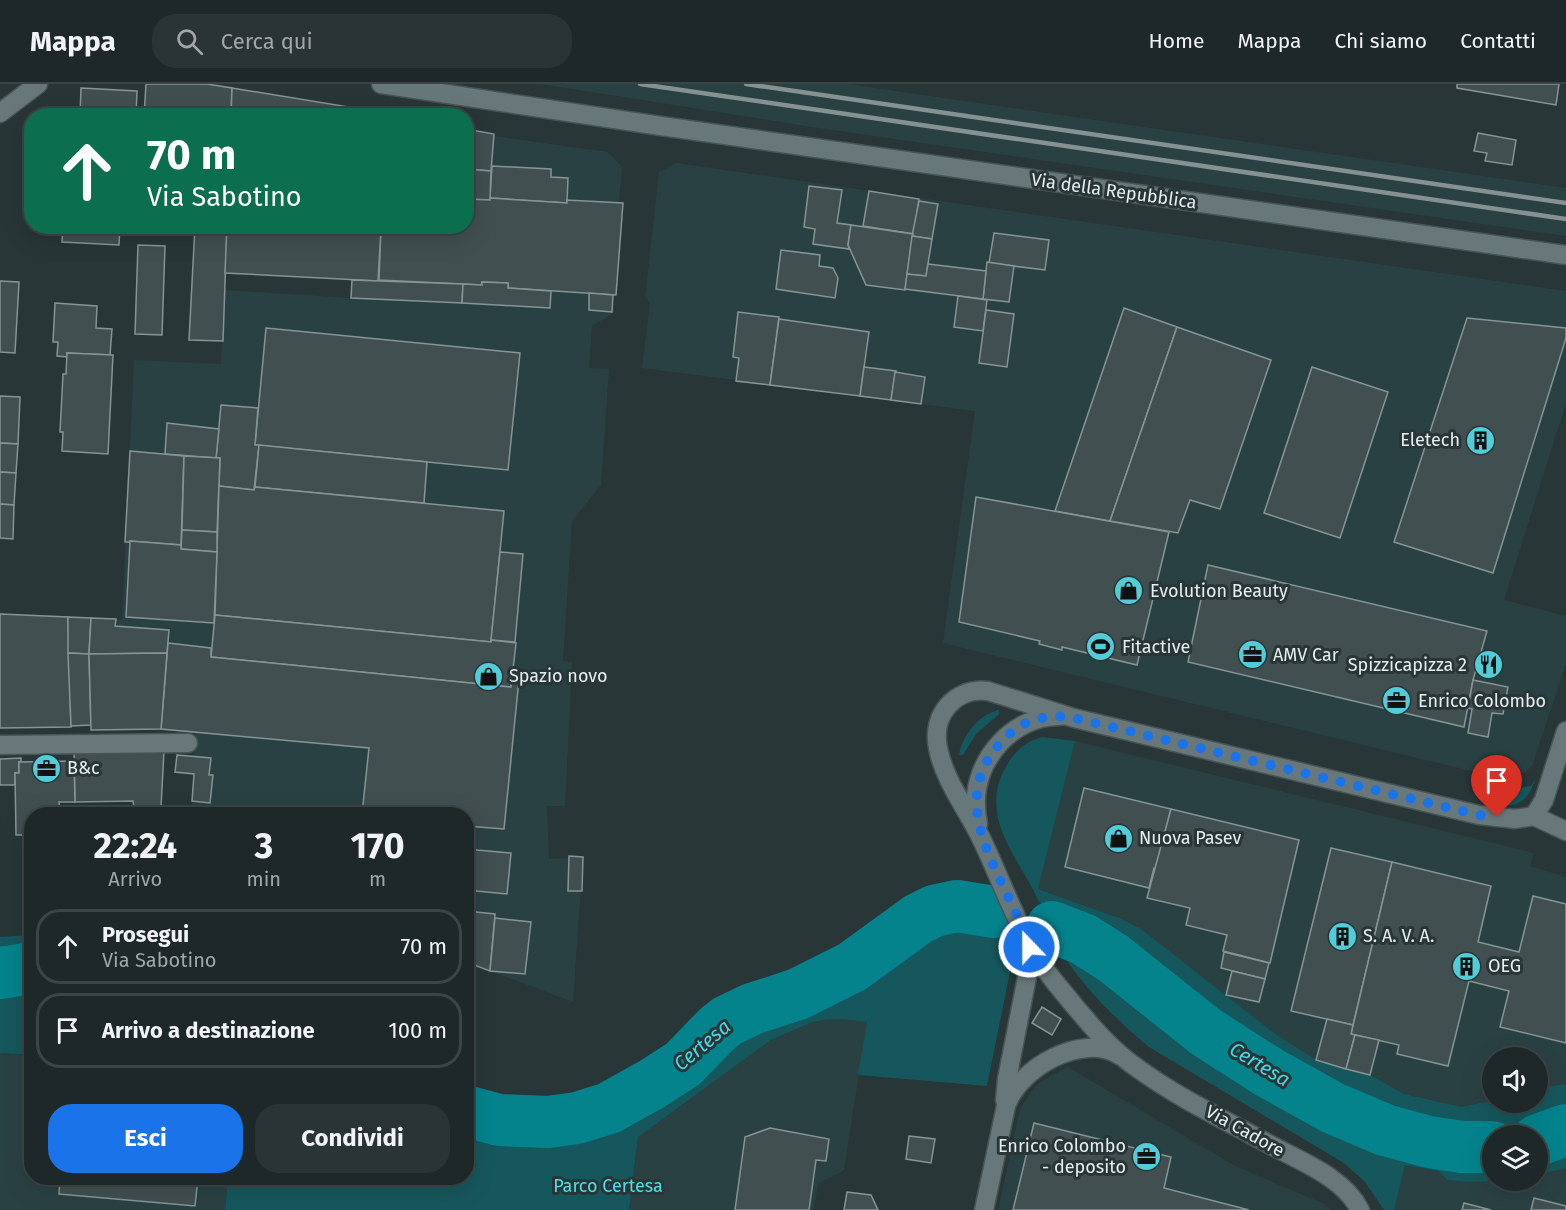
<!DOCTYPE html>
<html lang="it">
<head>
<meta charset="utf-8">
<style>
	:root { --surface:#1e2829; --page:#2b3435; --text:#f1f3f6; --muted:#a1a6a8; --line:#3c4446; --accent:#1a73e8 }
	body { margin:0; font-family:"Fira Sans",sans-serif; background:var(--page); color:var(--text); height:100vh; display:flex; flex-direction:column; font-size:22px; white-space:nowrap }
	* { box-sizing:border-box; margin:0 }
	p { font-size:20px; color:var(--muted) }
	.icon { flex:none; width:33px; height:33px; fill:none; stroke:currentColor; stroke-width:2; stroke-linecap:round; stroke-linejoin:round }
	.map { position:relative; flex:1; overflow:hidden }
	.details { position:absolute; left:24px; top:723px; width:450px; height:378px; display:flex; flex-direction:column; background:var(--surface); border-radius:24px; box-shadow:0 6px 24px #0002,0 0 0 2px var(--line) }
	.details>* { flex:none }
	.top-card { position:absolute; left:24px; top:24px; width:450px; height:126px; border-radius:24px; box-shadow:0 6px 24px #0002,0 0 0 2px var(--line); background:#0b6e4f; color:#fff; overflow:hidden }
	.tools { position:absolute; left:1482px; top:963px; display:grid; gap:12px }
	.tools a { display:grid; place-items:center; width:66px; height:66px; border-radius:50%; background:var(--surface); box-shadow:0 6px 24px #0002,0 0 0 2px var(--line); font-size:30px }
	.pin { position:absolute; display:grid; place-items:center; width:51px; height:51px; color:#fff; margin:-62px -26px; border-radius:50% 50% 50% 0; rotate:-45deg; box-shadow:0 0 6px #0007 }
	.pin .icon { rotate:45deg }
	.me { position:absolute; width:66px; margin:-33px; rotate:338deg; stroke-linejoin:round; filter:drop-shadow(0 0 4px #0008) }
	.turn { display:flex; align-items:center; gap:21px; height:126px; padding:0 24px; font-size:27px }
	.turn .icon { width:78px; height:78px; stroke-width:2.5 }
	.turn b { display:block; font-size:42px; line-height:51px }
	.eta { display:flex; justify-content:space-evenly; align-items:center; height:102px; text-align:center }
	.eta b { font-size:36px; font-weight:700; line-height:42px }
	.cta { display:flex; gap:12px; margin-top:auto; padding:12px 24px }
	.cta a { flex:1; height:69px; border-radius:24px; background:var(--accent); color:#fff; font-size:24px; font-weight:700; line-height:69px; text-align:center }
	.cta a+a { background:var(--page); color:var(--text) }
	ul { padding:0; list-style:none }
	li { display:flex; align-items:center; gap:18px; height:75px; margin:0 12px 9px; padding:0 12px; border:3px solid var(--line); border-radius:24px }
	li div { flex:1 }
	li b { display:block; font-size:22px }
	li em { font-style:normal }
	header { display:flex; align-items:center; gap:36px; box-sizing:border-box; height:84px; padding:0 30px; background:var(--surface); border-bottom:2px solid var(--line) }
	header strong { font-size:28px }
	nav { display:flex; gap:33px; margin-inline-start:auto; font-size:21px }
	.search { width:420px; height:54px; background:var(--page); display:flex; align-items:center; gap:15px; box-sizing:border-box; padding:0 21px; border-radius:24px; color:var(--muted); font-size:22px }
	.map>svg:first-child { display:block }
</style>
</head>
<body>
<header>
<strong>Mappa</strong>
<div class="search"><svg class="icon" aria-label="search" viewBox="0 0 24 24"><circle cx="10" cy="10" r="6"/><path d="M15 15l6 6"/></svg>Cerca qui</div>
<nav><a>Home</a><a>Mappa</a><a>Chi siamo</a><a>Contatti</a></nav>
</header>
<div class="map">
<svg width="1566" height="1126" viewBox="0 0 1566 1126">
	<rect width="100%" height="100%" fill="#283637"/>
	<g fill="#2a4143">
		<path d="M541,0H847L1566,104V152L819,44Z"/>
		<path d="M467,45L494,50V52L608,68L622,83L619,119H623L616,211H613L614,229L592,242L589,284L609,285L601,401L572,437L563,577L572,578L565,722H547L549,775L583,773L573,918L467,878L466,730H191L194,690L175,688L177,671L194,672L195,648L161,645L91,646V641L0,644V530L122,536L134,276L221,280L225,206L351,214L378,197L381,144L378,143L466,142Z"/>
		<path d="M676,79L1566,207V319L1504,516L1566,532V579L1532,682L1525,688L1514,693L1500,694L943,559L975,327L642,284L650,219L645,213L659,88Z"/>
		<path d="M1075,657L1534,769L1530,782L1566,793V1000L1538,1004V974H1492V1016L1462,1023L1404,1010L1370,991L1316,976L1274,949L1140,845L1119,834L1038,805Z"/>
		<path d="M841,935L867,938L844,1086L818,1100L814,1126H629L638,1053L771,956L810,939L823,936Z"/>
		<path d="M0,969L31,971L32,1094H228L225,1126H0Z"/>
		<path d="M1068,983L1235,1082L1322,1119L1331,1126H998L1020,1025L1035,1002L1050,992Z"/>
		<path d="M1405,1080L1438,1087L1448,1096L1468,1098L1538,1096V1091L1566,1084V1126H1394Z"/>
	</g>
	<g fill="#16575d">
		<path d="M999,626V630L976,650L963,671H959C962,652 979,630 999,626Z"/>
		<path d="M1042,653L1075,657L1038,805L1119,834L1141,845L1274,949L1316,976L1370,991L1404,1010L1462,1023L1492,1016V1018H1538V1004L1566,1000V1036L1525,1050L1492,1052V1055H1489C1419,1053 1345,1014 1284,981C1256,967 1227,952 1202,932C1168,904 1139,868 1102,845C1082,833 1061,825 1039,818C1019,773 976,732 1007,681C1015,667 1026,657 1042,653Z"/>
		<path d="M1535,695C1528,720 1514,725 1490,720L1496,699L1518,704L1531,702Z"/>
		<path d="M960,843L986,844L1004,848L1012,865L1011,883L987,1002L858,991L867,938L841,935L823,936L810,939L771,956L638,1053L629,1126H225L228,1094H466L467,1042C491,1055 512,1052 537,1048C594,1040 646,1020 693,988C717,972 739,951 763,936C798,915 838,901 874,882C905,866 924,846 960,843Z"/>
		<path d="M31,851V871L0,875V853Z"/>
		<path d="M1062,867C1088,873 1108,889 1129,904C1161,928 1191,953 1223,976C1244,991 1268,1002 1291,1014C1350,1045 1424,1081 1492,1080V1096L1503,1097L1468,1098L1448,1096L1438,1087L1405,1081L1394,1126H1384L1365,1098L1344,1079L1149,963C1122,941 1077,898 1062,867Z"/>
		<path d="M31,902V971L0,969V909Z"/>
		<path d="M1566,1067V1084L1538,1091V1074Z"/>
	</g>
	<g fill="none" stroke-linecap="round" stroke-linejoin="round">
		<g stroke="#04838c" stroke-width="52">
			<path d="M1052,843L1083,855L1113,874L1206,948L1270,989L1333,1024L1385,1046L1429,1058L1462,1063H1492"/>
			<path d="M0,889L32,884"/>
			<path d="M466,1027L499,1036L548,1038L577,1034L609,1024L652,1000L683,980L718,944L727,937L752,925L798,910L852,883L918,835L934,827L957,822L994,828"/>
			<path d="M1538,1056L1566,1046"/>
		</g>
	</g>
	<g fill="#414f51" stroke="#859596" stroke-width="1.5">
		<path d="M146,0H207L232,4L231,32H144Z"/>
		<path d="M1457,0H1559L1556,21L1457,4Z"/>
		<path d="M81,4L137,7L136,32H80Z"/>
		<path d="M232,4L349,23L347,32H231Z"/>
		<path d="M466,45L494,50L491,87L466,85Z"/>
		<path d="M1478,49L1516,56L1512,81L1485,77L1487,69L1474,67Z"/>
		<path d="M492,82L551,85V93L568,94L567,119L490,114Z"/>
		<path d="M466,85L491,87L490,116L466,115Z"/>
		<path d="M809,102L842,106L837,139L851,141L848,161L849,165L813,160L815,145L804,143Z"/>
		<path d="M869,107L919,115L914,150L863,142Z"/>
		<path d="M490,114L567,119V116L623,119L616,211L508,204V199L482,198V201L379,196L381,144L378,142H466V115L490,116Z"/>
		<path d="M919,117L938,120L932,155L912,152Z"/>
		<path d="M851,141L913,150L905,206L866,201L848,161Z"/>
		<path d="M63,142H120L119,161L62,158Z"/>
		<path d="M195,142H227L223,257L189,256Z"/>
		<path d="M227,142L381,144L378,197L225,189Z"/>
		<path d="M994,149L1049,156L1045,186L989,179Z"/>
		<path d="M912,152L932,155L926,192L907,190Z"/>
		<path d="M138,161L165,162L162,251L135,250Z"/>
		<path d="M781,166L820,171L819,182L833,184L838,194L835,214L776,205Z"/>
		<path d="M987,178L1014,182L1009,218L983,215Z"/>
		<path d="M928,180L986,187L983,215L905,205L907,190L926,192Z"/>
		<path d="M352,196L463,200L462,219L351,214Z"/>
		<path d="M0,197L19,198L15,269L0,268Z"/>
		<path d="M482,198L508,199V204L551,207L550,224L462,219L463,200L482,201Z"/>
		<path d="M589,209L613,211L612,228L589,226Z"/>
		<path d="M958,212L987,216L983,247L954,243Z"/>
		<path d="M55,219L97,222L96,244L112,245L110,271L67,269V273L57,272L58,258H53Z"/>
		<path d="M1124,224L1177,243L1110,437L1055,427Z"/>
		<path d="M986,226L1014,230L1007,283L979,279Z"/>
		<path d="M738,228L779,233L770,301L736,297L739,274L733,273Z"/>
		<path d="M1467,234L1566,244V254L1493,489L1394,458Z"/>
		<path d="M779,235L869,248L860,312L770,301Z"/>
		<path d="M1177,243L1271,276L1220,425L1190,416L1178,449L1110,437Z"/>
		<path d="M266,244L520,269L508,386L255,361Z"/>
		<path d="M67,269L113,271L108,370L62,367L63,348H60L63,290H66Z"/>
		<path d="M864,283L896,287L891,316L860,312Z"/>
		<path d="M1312,283L1388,308L1340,454L1264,429Z"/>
		<path d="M895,288L925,293L921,320L891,316Z"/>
		<path d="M0,312L20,313L18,360L0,359Z"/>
		<path d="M221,321L258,324L255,361H259L254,406L219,402L220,374H216Z"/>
		<path d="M167,339L219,345L216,374L165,370Z"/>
		<path d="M0,359L18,360L16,389L0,388Z"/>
		<path d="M259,361L427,378L424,419L255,403Z"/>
		<path d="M130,367L184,372L181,461L130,457V458H125Z"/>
		<path d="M184,372L220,374L217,448L182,446Z"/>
		<path d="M0,388L16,389L14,421L0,420Z"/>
		<path d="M219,402L254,406L255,403L504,427L491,558L215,531Z"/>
		<path d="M976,413L1169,448L1137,581L1062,563V566L1039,560L1040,557L959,538Z"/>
		<path d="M0,420L14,421L13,455L0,454Z"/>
		<path d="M182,446L217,448V468L181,465Z"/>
		<path d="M130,457L181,461V465L217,468L214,539L126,533Z"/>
		<path d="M500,468L523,470L515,558L491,556Z"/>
		<path d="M1208,481L1487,547L1473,596L1464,643L1188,578Z"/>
		<path d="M0,530L68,533L71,643L0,644Z"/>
		<path d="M215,531L491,558V556L516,559L511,603L211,573Z"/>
		<path d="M68,533L91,534L89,570L68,569Z"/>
		<path d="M91,534L116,535L115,542L169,546L167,569L89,570Z"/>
		<path d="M168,559L211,564V573L511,603L512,593L519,595L504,745L466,742V730H362L369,664L161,645Z"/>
		<path d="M68,569L89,570L91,641L71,642Z"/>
		<path d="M167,569L161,645L91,646L89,570Z"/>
		<path d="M1473,596L1508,603L1503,630L1492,629L1488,653L1468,649L1472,625L1468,624Z"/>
		<path d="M164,667L161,723L134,724L133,717L75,718L74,669Z"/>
		<path d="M177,671L211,674L209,691H213L210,719L192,717L194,690L175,688Z"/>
		<path d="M21,674V678H19V689H15V701H0V675Z"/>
		<path d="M74,677L75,718H59L60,730H32V751H16L15,689H19V678Z"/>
		<path d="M1084,704L1171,725L1156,784H1154L1149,804L1065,783Z"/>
		<path d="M136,723H161L160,730H135Z"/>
		<path d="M1171,725L1299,756L1270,879L1223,867L1227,851L1186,841L1190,824L1147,814Z"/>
		<path d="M1331,764L1392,778L1353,941L1291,927Z"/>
		<path d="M466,765L511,769L507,810L466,806Z"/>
		<path d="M569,772L583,773L582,807H568Z"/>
		<path d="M1392,778L1491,802L1478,858L1519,868L1533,812L1566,820V959L1500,943L1509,907L1469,897L1448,982L1397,970L1399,961L1351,950Z"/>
		<path d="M466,827L495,830L490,887L466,878Z"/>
		<path d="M495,834L531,838L525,890L490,887Z"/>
		<path d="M1224,868L1269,879L1265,895L1221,884Z"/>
		<path d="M1232,887L1265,895L1259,918L1226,911Z"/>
		<path d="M1042,923L1061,935L1052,951L1032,939Z"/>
		<path d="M1327,935L1353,941L1351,950L1355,951L1346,985L1316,976Z"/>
		<path d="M1355,951L1379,956L1370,991L1346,985Z"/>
		<path d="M1034,1039L1171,1073L1164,1104L1249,1126H1013Z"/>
		<path d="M770,1044L829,1055L826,1077L816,1076L809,1126H735L745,1053Z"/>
		<path d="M909,1052L935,1055L931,1079L906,1075Z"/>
		<path d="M60,1094H198L195,1122L59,1110Z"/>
		<path d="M847,1108L871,1111L878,1126H844Z"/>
		<path d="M1534,1114L1566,1122V1126H1531Z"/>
		<path d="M1464,1119L1491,1126H1462Z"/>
	</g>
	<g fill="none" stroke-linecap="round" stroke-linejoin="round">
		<defs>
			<g id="street">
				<path d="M381,0L661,42L1566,171"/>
				<path d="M0,29L38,0"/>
				<path d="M0,661L188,659"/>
				<path d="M1534,732L1544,716L1566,647"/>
				<path d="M978,740C977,734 976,727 976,721C974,675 1014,631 1060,632"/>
				<path d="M1005,1016L1007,995L1029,883V861"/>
				<path d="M984,1126L1006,1022C1019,984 1082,948 1119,971"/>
				<path d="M1360,1126C1343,1092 1297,1076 1265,1058C1223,1035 1179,1014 1140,986C1113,968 1093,944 1072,919C1060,904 1047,890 1037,873C1014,835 1000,793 981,754C967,725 944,696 938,664C931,631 955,603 988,607L1074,634L1479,731L1515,735L1534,732L1566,747"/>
			</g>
		</defs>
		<use href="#street" stroke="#475455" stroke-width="21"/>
		<use href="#street" stroke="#68787a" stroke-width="18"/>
		<g stroke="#869192" stroke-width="4.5">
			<path d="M640,0L1566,135"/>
			<path d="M746,0L1566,119"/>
		</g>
	</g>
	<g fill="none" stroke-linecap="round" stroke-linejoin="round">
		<path stroke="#1a73e8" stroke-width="10" stroke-dasharray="0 18" d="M1029,863C1009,795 939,723 1003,656C1022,636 1047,629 1074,634L1479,731L1497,733"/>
	</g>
	<defs>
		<symbol id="building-disc" viewBox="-11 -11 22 22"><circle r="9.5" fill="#52ccd6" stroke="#283637"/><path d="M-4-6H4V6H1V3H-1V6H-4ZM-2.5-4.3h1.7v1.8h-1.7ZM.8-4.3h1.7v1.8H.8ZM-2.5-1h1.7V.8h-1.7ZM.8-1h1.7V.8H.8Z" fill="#111"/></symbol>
		<symbol id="shop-disc" viewBox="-11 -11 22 22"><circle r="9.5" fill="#52ccd6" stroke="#283637"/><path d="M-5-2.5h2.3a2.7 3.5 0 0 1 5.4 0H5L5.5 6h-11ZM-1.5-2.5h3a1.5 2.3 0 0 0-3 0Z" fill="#111"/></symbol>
		<symbol id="stadium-disc" viewBox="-11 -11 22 22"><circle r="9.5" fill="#52ccd6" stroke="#283637"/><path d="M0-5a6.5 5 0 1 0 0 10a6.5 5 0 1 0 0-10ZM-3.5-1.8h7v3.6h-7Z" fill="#111"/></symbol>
		<symbol id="office-disc" viewBox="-11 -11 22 22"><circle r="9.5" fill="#52ccd6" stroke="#283637"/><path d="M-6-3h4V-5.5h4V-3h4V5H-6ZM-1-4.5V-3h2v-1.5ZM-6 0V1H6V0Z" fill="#111"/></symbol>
		<symbol id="restaurant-disc" viewBox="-11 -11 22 22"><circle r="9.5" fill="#52ccd6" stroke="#283637"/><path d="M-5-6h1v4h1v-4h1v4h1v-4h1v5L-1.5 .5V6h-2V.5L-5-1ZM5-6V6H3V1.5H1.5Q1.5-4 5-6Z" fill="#111"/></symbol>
	</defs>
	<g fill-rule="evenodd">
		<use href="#building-disc" x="1464" y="340" width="33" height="33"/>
		<use href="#shop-disc" x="1112" y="490" width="33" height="33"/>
		<use href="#stadium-disc" x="1084" y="546" width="33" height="33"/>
		<use href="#office-disc" x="1236" y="554" width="33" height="33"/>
		<use href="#restaurant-disc" x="1472" y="564" width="33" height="33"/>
		<use href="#shop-disc" x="472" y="576" width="33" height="33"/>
		<use href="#office-disc" x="1380" y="600" width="33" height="33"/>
		<use href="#office-disc" x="30" y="668" width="33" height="33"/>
		<use href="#shop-disc" x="1102" y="738" width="33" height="33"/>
		<use href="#building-disc" x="1326" y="836" width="33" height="33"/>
		<use href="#building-disc" x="1450" y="866" width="33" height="33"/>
		<use href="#office-disc" x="1130" y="1056" width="33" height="33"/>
	</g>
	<g text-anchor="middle" stroke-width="6" stroke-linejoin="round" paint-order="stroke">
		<g font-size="18" fill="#e5eeee" stroke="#283637">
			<text transform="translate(1114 107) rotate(8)" y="6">Via della Repubblica</text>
			<text transform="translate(1245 1047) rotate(29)" y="6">Via Cadore</text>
		</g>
		<g font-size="18" fill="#e5eeee" stroke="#283637" text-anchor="start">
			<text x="1460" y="362" text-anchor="end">Eletech</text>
			<text x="1150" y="513">Evolution Beauty</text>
			<text x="1122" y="569">Fitactive</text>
			<text x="1273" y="577">AMV Car</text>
			<text x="1467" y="587" text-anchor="end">Spizzicapizza 2</text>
			<text x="509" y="598">Spazio novo</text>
			<text x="1418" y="623">Enrico Colombo</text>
			<text x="67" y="690">B&amp;c</text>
			<text x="1139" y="760">Nuova Pasev</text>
			<text x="1363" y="858">S. A. V. A.</text>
			<text x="1488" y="888">OEG</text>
			<text x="1126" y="1068" text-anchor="end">Enrico Colombo<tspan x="1126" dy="21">- deposito</tspan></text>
		</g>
		<g font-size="18" fill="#52dce8" stroke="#283637">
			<text x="608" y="1108">Parco Certesa</text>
		</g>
		<g font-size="20" font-style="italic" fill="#4ad6e2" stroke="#283637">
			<text transform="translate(702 961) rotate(-40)" y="7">Certesa</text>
			<text transform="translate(1260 980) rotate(31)" y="7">Certesa</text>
		</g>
	</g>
</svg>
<div class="tools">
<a><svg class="icon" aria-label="sound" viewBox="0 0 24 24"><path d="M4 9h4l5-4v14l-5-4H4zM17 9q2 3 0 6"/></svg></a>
<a><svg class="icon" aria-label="layers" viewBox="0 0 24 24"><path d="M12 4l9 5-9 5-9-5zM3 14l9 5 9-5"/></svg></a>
</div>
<div class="pin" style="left:1497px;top:733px;background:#d93025"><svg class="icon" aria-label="arrive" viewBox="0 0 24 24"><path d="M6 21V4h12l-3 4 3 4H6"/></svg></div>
<svg class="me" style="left:1029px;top:863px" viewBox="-20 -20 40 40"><circle r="17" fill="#1a73e8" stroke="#fff" stroke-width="3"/><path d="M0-11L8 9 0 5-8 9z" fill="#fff"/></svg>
<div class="top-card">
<div class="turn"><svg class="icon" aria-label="ahead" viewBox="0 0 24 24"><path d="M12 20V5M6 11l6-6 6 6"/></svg><div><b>70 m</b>Via Sabotino</div></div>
</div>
<section class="details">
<div class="eta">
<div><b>22:24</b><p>Arrivo</p></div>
<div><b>3</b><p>min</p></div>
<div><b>170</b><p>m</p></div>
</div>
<ul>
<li><svg class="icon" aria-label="ahead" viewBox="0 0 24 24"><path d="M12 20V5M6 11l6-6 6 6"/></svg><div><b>Prosegui</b><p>Via Sabotino</p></div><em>70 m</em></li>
<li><svg class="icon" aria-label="arrive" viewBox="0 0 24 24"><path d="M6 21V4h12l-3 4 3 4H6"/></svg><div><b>Arrivo a destinazione</b></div><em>100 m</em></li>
</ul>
<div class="cta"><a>Esci</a><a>Condividi</a></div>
</section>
</div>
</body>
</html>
